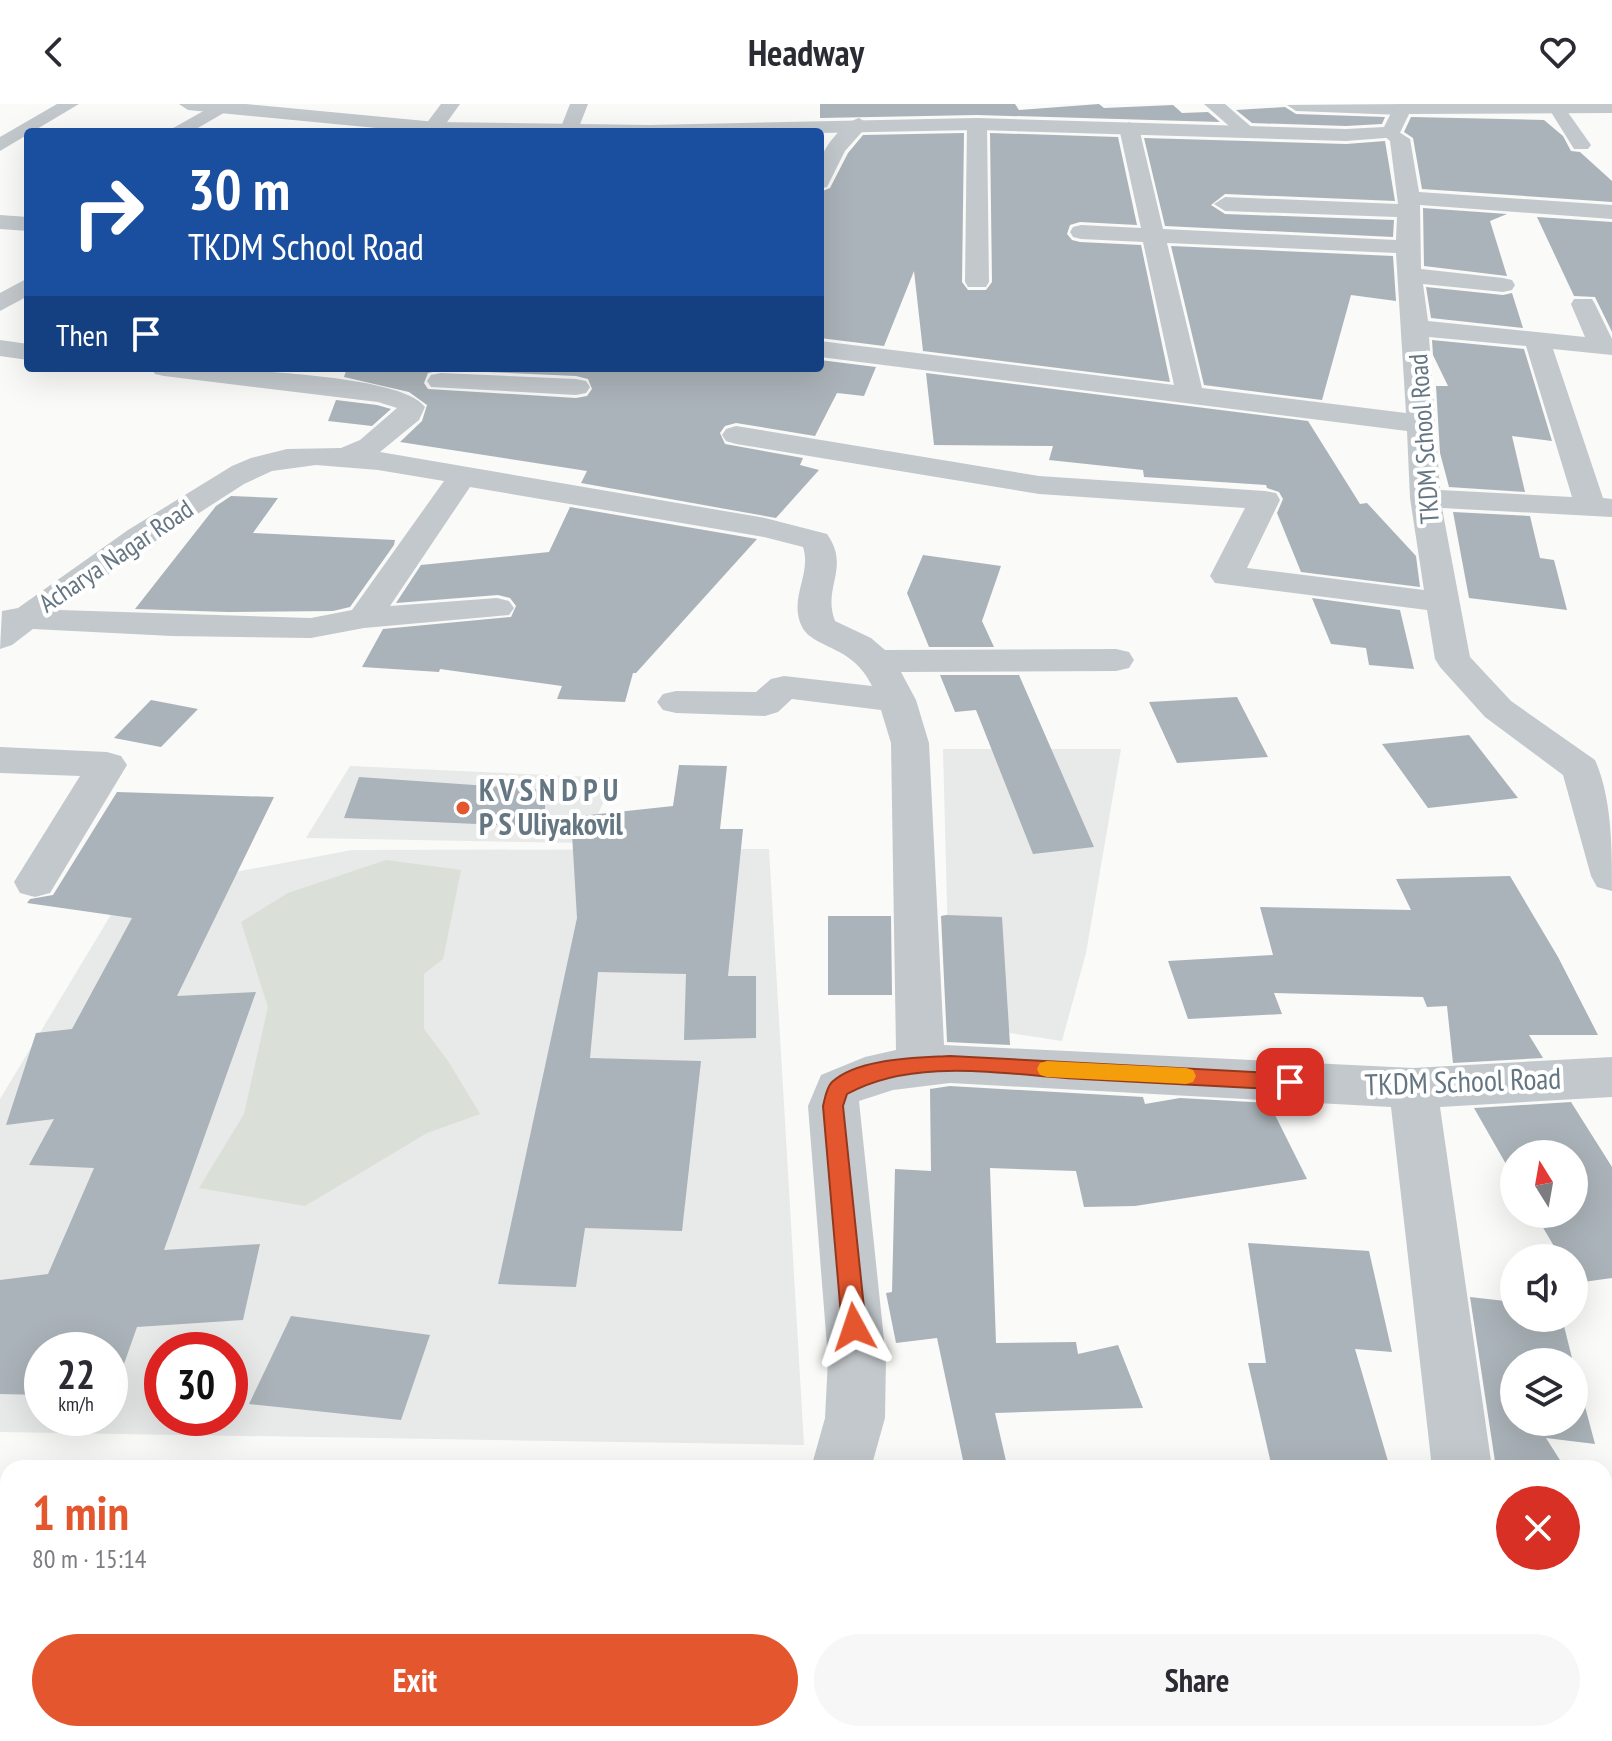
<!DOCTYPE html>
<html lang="en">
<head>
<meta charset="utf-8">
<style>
	:root { --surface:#fff; --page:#f7f7f7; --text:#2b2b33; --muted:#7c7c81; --accent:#e4572e }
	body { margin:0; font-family:"PT Sans Narrow",sans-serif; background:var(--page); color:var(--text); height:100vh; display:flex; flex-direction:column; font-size:30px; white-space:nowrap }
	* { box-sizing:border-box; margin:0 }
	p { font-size:26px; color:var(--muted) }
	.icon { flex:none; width:44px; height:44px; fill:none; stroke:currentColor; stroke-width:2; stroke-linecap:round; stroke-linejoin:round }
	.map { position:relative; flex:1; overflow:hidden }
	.side { position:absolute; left:0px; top:1356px; width:1612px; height:282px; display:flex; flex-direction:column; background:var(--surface); border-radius:24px 24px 0 0; box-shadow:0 8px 32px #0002 }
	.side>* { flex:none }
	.hud { position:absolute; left:24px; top:24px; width:800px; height:244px; border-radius:8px; box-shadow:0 8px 32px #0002; background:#1a4fa0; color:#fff; overflow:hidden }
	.needle { width:52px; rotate:349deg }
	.tools { position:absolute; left:1500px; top:1036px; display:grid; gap:16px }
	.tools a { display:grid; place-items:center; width:88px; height:88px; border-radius:50%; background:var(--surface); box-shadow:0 8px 32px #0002; font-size:40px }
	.speed { position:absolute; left:24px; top:1228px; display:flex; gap:16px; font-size:40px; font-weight:700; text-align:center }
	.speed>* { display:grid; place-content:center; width:104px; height:104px; border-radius:50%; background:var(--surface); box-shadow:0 8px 32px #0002; line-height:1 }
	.speed small { font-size:20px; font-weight:400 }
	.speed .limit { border:12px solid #d22; background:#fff; color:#111 }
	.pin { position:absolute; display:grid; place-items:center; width:68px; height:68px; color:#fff; margin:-34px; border-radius:16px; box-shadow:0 4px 12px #0006 }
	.me { position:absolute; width:88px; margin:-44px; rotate:355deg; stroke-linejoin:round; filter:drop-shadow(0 0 6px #0008) }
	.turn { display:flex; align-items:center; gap:28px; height:168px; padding:0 32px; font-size:36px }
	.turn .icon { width:104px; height:104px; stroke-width:2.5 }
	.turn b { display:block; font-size:56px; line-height:68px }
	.then { display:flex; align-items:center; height:76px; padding:0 32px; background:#0003; gap:16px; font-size:30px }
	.round { display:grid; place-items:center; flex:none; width:84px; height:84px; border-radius:42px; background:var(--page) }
	.summary { display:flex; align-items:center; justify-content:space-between; height:136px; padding:0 32px }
	h1 { font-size:48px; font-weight:700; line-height:60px; color:var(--accent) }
	.action { display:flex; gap:16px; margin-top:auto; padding:16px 32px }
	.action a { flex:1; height:92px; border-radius:48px; background:var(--accent); color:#fff; font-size:32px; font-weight:700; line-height:92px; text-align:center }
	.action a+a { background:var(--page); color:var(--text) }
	header { display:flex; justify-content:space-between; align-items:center; height:104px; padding:0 32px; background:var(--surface); font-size:36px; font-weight:700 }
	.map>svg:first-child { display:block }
</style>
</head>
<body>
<header><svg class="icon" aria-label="back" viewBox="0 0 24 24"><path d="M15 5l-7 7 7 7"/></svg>Headway<svg class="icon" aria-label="heart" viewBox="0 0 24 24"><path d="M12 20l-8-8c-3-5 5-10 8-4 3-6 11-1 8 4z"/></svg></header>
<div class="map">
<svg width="1612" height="1637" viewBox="0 0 1612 1637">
	<rect width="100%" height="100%" fill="#fafaf8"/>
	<g fill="#e8e9e9" fill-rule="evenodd">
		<path d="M943,645H1121L1086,849L1062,937L950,920Z"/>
		<path d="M350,662L615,674L584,739L306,734Z"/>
		<path d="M769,745L804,1341L0,1328V995L124,789L352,746ZM42,1246H110V1314H42ZM162,1246H230V1314H162Z"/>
	</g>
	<path fill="#dadfd7" d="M386,756L461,766L443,855L424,870V925L448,957L480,1010L427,1029L305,1102L199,1084L244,1010L268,903L241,818L288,789Z"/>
	<g fill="#aab3b9" fill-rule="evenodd">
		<path d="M820,0H1015L1019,6L1099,0L1104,4L1173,1L1182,9L1208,8L1220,18L977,11L820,14Z"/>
		<path d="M1285,3L1296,10L1385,13L1382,20L1346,22L1252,19L1236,6Z"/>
		<path d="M1411,13L1544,16L1563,32L1571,47L1580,48L1612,77V98L1422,85L1413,34L1404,28Z"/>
		<path d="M964,29L962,178L968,186H986L992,178L990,29L1118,33L1137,121L1080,118L1070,121L1067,130L1072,136L1080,138L1141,141L1170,278L923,247L914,167L884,242L820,234V88L830,84L848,49L863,31Z"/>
		<path d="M1144,34L1346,40L1385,37L1395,97L1225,90L1211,101L1225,110L1394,116L1393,133L1165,122Z"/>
		<path d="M1423,104L1507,110L1490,117L1507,172L1424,162Z"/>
		<path d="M1537,113L1612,118V228L1595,193L1574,192Z"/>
		<path d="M1171,142L1393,152L1396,197L1351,191L1322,296L1204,281Z"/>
		<path d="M1426,183L1503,191L1512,189L1523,224L1431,214Z"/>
		<path d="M1432,236L1524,245L1552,337L1512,332L1525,388L1449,383L1440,349L1436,282H1448L1433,251Z"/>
		<path d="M820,256L876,263L864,292L837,289L815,332L736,319L725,322L720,329L725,340L803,354L800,361L819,366L776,414L581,379L587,367L400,338L422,317L427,301L409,288L344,273L347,264H820ZM441,266L576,272L588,275L592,285L587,292L576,294L428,285L424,279L428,269Z"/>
		<path d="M926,269L1308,317L1360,400L1367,399L1416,452L1420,483L1301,468L1277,409L1283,395L1279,388L1267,384L1266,381L1144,373L1143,366L1049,356L1053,342L934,341Z"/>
		<path d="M336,296L377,301L391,305L372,322L328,317Z"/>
		<path d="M231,392L278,394L253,429L395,436L394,441L350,503L333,507L228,508L135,505L216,402Z"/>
		<path d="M570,403L757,435L636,569H633L625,598L557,595L562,582L440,565L439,568L362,563L383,525L511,513L516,502L510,494L498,491L396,499L421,461L549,448Z"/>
		<path d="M1453,408L1530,412L1540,454L1554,456L1567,506L1469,494Z"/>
		<path d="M923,451L1001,462L982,517L994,543H929L907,489Z"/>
		<path d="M1312,494L1400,506L1414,565L1369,561L1366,544L1331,540Z"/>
		<path d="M940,571H1019L1094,743L1033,750L976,606L955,608Z"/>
		<path d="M1237,593L1268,653L1177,659L1149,598Z"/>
		<path d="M151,596L198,605L161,643L114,634Z"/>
		<path d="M1469,631L1518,694L1428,704L1382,640Z"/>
		<path d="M679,661L727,662L720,725H743L728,872H756V934L684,936L686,870L598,868L590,954L701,957L682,1127L585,1124L576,1183L498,1180L577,814L571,713L673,702Z"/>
		<path d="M359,673L546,686L544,723L344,714Z"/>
		<path d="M117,688L274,693L177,892L256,888L164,1146L260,1140L243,1216L137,1223L113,1291H110V1246H42V1291L0,1290V1176L48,1170L94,1064L29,1061L54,1015L6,1021L36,929L72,925L132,814L27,799L30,795L53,791Z"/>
		<path d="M1510,772L1558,853L1598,931H1529L1543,954L1453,959L1447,902L1427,903L1423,893L1274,889L1282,910L1188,915L1168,857L1273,851L1260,803L1411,806L1396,775Z"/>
		<path d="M946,811L1002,813L1010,941L947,938L941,812Z"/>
		<path d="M828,812H891L892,891H828Z"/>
		<path d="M950,982L1143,993L1145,1000L1180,994L1269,999L1307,1075L1135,1102L1084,1103L1076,1067L990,1064L996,1239L1076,1238L1078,1250L1118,1241L1143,1304L995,1309L1006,1357L964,1361L937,1234L896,1239L886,1189L892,1188L895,1065L931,1067L930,985Z"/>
		<path d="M1571,998L1612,1063V1174L1576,1179L1574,1154H1561L1535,1110H1574V1050H1514V1074L1474,1004Z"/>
		<path d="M1248,1139L1369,1147L1392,1248L1355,1245L1390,1364H1272L1248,1259H1266Z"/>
		<path d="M1470,1193L1514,1198V1214H1562L1573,1258H1514V1318H1574V1261L1595,1340L1546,1334L1565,1364H1496Z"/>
		<path d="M291,1212L430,1231L401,1316L249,1300Z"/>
	</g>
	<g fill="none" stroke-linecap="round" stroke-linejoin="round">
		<g fill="#c3c8cc" fill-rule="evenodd">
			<path d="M216,0H232L234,3L191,28H166Z"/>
			<path d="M441,0H460L440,28H420Z"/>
			<path d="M570,0H588L577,28H559Z"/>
			<path d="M1204,0H1225L1255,26L1245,32L1238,30Z"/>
			<path d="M1405,0L1411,5L1402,11L1296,7L1287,1Z"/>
			<path d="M1546,0H1562L1591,41L1588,45H1574Z"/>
			<path d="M859,14L869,20L845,47L827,83L820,85C820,77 818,67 820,58C823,43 844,18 859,14Z"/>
			<path d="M977,14L987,20L989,178L986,183H968L965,178L967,20Z"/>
			<path d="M1129,18L1139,24L1163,125L1396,136L1397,113L1225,107L1214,100L1225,93L1398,100L1390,37L1381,29L1391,23L1410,35L1419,88L1612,101V115L1420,101L1421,165L1503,174L1512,176L1515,181L1512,186L1503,188L1423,180L1428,217L1585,233L1571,200L1574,195H1592L1595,200L1612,235V251L1553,245L1603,394L1612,395V413L1442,404L1470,553L1511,597L1595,656C1612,694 1612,744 1612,787L1597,783L1591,772L1563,671L1485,613L1440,563L1435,555L1427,506L1215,479L1210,472L1245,404L1039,390L736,340L726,337L722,331L726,325L736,322L1039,372L1265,387L1276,389L1280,396L1247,464L1424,486L1410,394L1407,327L820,253V237L1174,281L1143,138L1081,135L1073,133L1070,128L1073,123L1081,121L1141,124L1119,24ZM1167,139L1396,149L1406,309L1202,284ZM1429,233L1526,242L1572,393L1440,386Z"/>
			<path d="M0,111L28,113V127L0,125Z"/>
			<path d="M28,174V192L0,207V189Z"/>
			<path d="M0,236L28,240V256L0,252Z"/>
			<path d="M151,264C198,264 400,267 425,303L419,316L380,348L765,414L827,430C851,464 822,483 835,517L871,534L885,546L1116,545L1129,548L1134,556L1129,564L1116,567L901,568L916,596L929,639L944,941L1413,964L1612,953V993L1440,1003L1492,1364H1432L1391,1003L950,979L893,986L859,997L886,1255L885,1314L871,1364H811L825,1314L828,1255L808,1002L821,971L865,953L896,946L891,639L881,606L792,595L778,608L765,612L676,609L663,606L657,598L663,590L676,587L756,588L771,575L784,572L872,582C853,541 814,545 802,523C788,494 812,471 803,443L764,433L470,383L390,502L497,494L509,497L514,504L509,511L364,524L311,534L172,532L33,525L12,541L0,545L2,507L18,504L128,426L232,362L251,354L287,345L341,344L360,336L397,304L378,298L164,272L155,270ZM316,361L378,366L444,377L352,506L311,514L59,506L151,440L244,380L272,367Z"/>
			<path d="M441,269L576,275L586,277L590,283L586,289L576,291L431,283L427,277L431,271Z"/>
			<path d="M0,643L107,648L121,652L127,661L50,789L35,793L20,789L14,778L80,672L0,669Z"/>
			<rect x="0" y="1389" width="8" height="62"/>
			<path d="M412,1630H482L481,1637H411Z"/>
			<path d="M1466,1630H1536L1537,1637H1467Z"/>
		</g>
		<g fill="#c3c8cc" fill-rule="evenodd">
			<path d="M57,0H79L0,47V33Z"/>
			<path d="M179,0H246L436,18L650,21L977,14L1346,25L1384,23L1393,5L1399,0H1612V9L1409,10L1398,33L1346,37L977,26L820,29L418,28L188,6Z"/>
		</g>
	</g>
	<path fill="#e4572e" stroke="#94391e" stroke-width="2" d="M950,952L1290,970L1297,972L1300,978L1297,984L1290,986C1221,982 1151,979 1082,975C1007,971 915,952 847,990L843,1002L866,1223L862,1231L854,1234L846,1231L842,1223L823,1002C825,995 826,984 832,978C858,954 916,954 950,952Z"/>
	<path fill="#f59e0b" d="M1047,957L1186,964L1193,966L1196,972L1193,978L1186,980L1047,973L1040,971L1037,965L1040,959Z"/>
	<circle fill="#e4572e" stroke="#fff" stroke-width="3" cx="463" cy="704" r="8"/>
	<g text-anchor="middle" stroke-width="8" stroke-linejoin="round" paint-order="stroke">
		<g font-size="26" fill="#657683" stroke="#fff">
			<text transform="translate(1424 335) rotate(-94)" y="9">TKDM School Road</text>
			<text transform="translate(116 452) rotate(-34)" y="9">Acharya Nagar Road</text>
		</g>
		<g font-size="30" font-weight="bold" fill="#657683" stroke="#fff" text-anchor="start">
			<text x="479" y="697">K V S N D P U<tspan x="479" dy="34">P S Uliyakovil</tspan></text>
		</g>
		<g font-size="30" fill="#657683" stroke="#fff">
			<text transform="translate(1463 978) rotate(-2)" y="10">TKDM School Road</text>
		</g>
	</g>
</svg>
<div class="tools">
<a><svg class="needle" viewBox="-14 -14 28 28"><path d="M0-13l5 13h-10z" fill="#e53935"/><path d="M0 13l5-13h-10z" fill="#7c7c81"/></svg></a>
<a><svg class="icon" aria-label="sound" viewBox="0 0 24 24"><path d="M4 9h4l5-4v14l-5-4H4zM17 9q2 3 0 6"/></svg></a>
<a><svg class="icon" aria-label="layers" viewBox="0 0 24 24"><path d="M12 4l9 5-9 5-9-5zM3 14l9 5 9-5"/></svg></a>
</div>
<div class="speed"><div>22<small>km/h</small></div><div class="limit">30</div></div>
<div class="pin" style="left:1290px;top:978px;background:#d93025"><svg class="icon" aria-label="arrive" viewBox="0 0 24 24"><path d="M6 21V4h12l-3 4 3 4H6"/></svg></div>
<svg class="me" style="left:854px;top:1223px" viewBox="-20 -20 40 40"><path d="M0-17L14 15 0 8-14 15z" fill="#e4572e" stroke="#fff" stroke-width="4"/></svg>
<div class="hud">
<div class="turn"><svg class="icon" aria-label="right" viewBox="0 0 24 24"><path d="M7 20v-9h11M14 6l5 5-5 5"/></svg><div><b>30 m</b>TKDM School Road</div></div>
<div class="then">Then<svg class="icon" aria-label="arrive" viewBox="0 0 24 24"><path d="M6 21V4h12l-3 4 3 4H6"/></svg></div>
</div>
<section class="side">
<div class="summary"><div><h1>1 min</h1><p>80 m · 15:14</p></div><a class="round" style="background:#d93025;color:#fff"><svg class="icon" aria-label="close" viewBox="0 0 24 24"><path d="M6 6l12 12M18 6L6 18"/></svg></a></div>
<div class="action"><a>Exit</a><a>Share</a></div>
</section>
</div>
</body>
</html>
